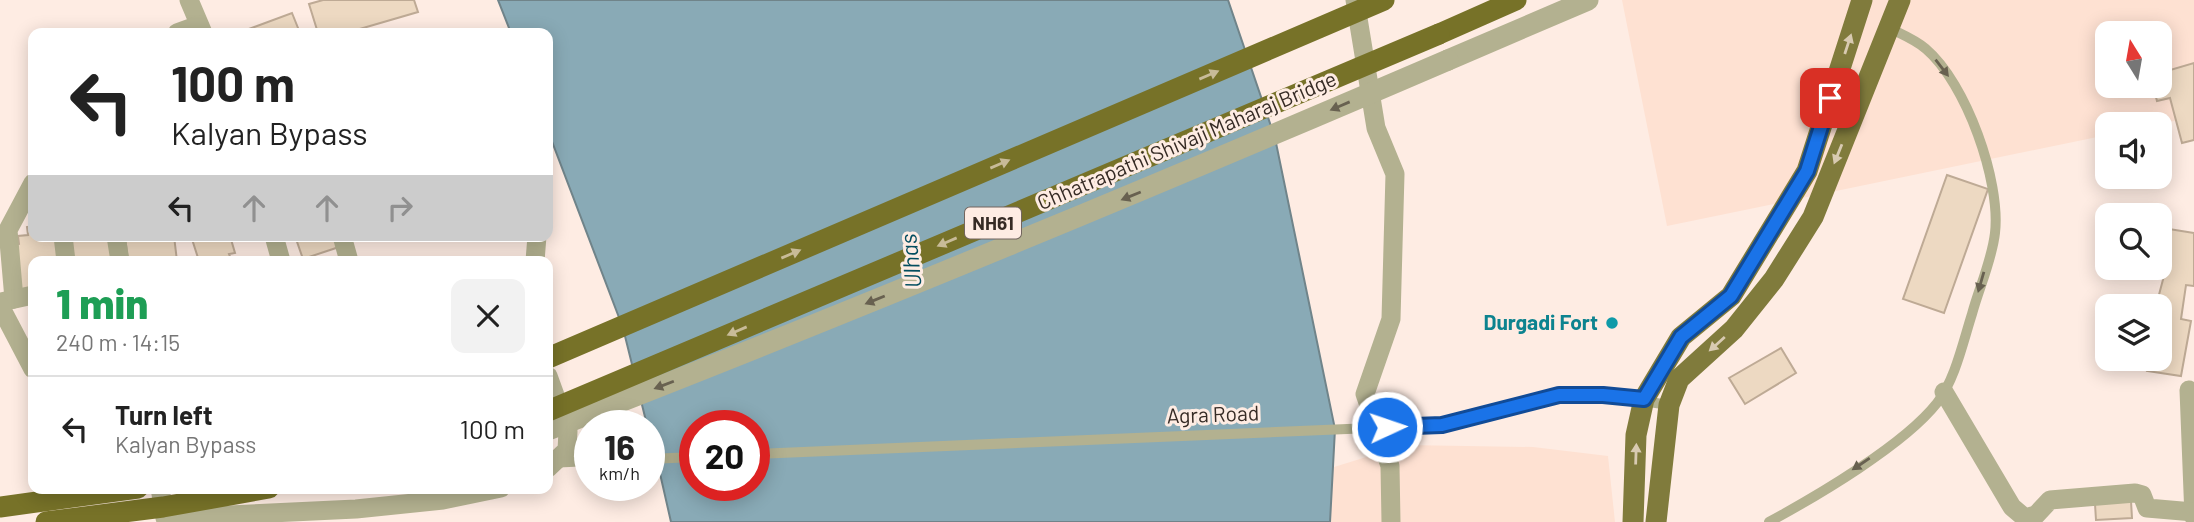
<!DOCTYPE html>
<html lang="en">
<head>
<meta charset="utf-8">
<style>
	:root { --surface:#fff; --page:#f2f2f2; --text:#222; --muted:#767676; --line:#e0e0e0 }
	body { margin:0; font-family:Barlow,sans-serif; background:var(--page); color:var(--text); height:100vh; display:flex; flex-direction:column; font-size:26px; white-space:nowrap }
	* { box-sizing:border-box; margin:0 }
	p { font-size:23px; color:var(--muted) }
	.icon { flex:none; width:38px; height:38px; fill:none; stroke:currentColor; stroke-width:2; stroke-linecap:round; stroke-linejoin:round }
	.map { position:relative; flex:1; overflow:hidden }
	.details { position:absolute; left:28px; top:256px; width:525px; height:238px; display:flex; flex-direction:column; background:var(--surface); border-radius:14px; box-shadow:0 4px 18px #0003 }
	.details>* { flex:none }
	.hud { position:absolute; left:28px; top:28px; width:525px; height:214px; border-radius:14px; box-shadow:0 4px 18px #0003; background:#fff; color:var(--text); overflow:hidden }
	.needle { width:46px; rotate:349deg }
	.tools { position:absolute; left:2095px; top:21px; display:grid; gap:14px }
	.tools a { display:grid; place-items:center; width:77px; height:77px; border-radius:14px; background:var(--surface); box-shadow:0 4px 18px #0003; font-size:35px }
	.speed { position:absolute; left:574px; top:410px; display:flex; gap:14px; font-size:35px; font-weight:700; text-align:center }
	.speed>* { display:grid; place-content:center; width:91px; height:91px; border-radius:50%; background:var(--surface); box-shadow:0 4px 18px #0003; line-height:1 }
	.speed small { font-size:18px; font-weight:400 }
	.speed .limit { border:10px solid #d22; background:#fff; color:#111 }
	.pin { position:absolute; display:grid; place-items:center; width:60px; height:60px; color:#fff; margin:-30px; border-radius:14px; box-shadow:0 4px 10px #0006 }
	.me { position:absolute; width:77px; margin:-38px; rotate:87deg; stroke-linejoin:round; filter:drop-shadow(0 0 5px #0008) }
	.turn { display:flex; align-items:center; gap:24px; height:147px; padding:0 28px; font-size:32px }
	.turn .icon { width:91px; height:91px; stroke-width:2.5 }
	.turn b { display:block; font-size:49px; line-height:60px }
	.lanes { display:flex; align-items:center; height:66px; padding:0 28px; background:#0003; justify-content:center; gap:35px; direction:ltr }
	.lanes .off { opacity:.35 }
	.round { display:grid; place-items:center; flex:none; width:74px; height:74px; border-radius:14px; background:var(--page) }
	.summary { display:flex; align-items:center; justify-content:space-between; height:119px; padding:0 28px }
	h1 { font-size:42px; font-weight:800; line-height:52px; color:#1e9e55 }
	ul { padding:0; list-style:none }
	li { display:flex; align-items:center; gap:21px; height:105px; padding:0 28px; border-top:2px solid var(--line) }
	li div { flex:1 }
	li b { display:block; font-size:26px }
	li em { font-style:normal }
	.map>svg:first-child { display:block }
</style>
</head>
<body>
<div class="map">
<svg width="2194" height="522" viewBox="0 0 2194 522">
	<rect width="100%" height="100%" fill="#feece3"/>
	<g fill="#fee1d2" fill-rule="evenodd">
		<path d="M1622,0H2194V117L2159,124H2107V135L1667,226ZM2107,33H2160V86H2107Z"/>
		<path d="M1405,445L1533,447L1608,456L1615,522H1309L1318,472Z"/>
	</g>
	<path fill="#89aab6" stroke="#70848a" stroke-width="2" fill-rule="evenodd" d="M498,0H1228L1275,138L1335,429L1330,522H671L649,425H647L623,328L548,131V33H511ZM695,425H754V485H695Z"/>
	<g fill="#edd9c2" stroke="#beaa95" stroke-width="2">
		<path d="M323,0H414L418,12L346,33H318L309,4Z"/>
		<path d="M292,13L300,33H238Z"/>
		<path d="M2194,63V140L2182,143L2170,98L2157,101L2153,86H2160V73Z"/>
		<path d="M1947,175L1988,189L1944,313L1903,299Z"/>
		<path d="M31,212L33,236H60L62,261H33V291L18,294L12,245L19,244L18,236L28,235L27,227L32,226Z"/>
		<path d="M2169,229L2194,233V286L2186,285L2181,319L2191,321L2181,376L2147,371L2149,359H2160V306H2156L2169,257H2165Z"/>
		<path d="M66,236H112L115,261H68Z"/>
		<path d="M125,236H174L177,261H162L161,258L128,261Z"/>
		<path d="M191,236H230L235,253L229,254L231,259L227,261H199Z"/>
		<path d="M295,236H336L339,247L303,259Z"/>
		<path d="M1781,348L1796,373L1745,404L1729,378Z"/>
		<path d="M2131,501L2132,518L2096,520L2095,504Z"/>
	</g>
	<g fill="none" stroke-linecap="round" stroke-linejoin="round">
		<g stroke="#b3b190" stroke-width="10">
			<path d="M1442,425L1559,395H1603L1669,405"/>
			<path d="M649,459L695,457"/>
			<path d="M1769,522C1817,496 1904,445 1937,403C1955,380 1963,342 1972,314C1979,288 1992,260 1995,233C2001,181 1966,83 1926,49C1916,40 1901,34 1889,28"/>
		</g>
		<g stroke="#b3b190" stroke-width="19">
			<path d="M189,0L203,33"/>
			<path d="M1355,0L1376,128L1395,174L1391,319L1365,394L1390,466L1391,522"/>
			<path d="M177,33L199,25"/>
			<path d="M63,236L66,261"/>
			<path d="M116,236L120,261"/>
			<path d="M274,236L281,261"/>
			<path d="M342,236L349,261"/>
			<path d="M535,261L537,236"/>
			<path d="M14,299L8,230L33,183"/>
			<path d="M1,302L33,295"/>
			<path d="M0,306L33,369"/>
			<path d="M548,376L568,431L567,450L548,468"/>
			<path d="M2189,390L2194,517"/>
			<path d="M1944,392L2012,507L2025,518L2036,515L2050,500L2135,493L2142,495L2147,508L2194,512"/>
			<path d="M160,488L165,518L356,509L443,500L501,488"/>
		</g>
		<path stroke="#b3b190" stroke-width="21" d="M1448,60L1588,0"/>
		<g stroke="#807b3c" stroke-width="21">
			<path d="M1633,522L1636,435L1644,399L1681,337L1731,296L1807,171L1862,0"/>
			<path d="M1656,522L1669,405L1679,379L1734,329L1774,279L1813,217L1900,0"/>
		</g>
		<g stroke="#777228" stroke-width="21">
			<path d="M1439,34L1516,0"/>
			<path d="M0,507L138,488"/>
			<path d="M46,522L163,507L269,488"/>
		</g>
		<g stroke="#b3b190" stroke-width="10">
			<path d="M754,454L1442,425"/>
			<path d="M548,463L590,461"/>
		</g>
		<path stroke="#b3b190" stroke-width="21" d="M548,430C850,313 1150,188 1448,60"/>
		<g stroke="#777228" stroke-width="21">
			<path d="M548,358L1384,0"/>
			<path d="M548,411L1439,34"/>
		</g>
	</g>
	<defs><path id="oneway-solid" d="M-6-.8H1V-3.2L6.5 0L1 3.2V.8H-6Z" transform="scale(1.75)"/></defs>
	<g fill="#d8cab1">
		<use href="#oneway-solid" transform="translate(1848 44) rotate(-72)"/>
		<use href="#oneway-solid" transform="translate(1838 154) rotate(112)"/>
		<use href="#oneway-solid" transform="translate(1717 344) rotate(138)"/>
		<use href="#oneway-solid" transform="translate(1636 454) rotate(-88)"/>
	</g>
	<g fill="#686150">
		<use href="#oneway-solid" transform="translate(1942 68) rotate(52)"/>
		<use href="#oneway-solid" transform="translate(1340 106) rotate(157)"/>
		<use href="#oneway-solid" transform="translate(1131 196) rotate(158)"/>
		<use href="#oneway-solid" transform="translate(1981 282) rotate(106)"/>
		<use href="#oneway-solid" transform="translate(875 300) rotate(158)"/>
		<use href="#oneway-solid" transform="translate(664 385) rotate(159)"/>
		<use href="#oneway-solid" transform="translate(1861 464) rotate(146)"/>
	</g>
	<g fill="#c8bb98">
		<use href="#oneway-solid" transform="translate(1209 75) rotate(-23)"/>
		<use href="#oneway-solid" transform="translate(1000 164) rotate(-23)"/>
		<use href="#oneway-solid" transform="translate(947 242) rotate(157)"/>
		<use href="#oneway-solid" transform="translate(791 254) rotate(-23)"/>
		<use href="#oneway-solid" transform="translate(737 331) rotate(157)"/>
	</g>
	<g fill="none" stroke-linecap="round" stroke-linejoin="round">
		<defs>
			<path id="route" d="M1387,427L1442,425L1559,395H1603L1644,399L1681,337L1731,296L1807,171L1830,98"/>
		</defs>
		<use href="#route" stroke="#114b97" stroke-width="18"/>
		<use href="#route" stroke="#1a73e8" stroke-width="12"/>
	</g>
	<circle fill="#0f9aa8" stroke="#feece3" stroke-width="2.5" cx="1612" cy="323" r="7"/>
	<g text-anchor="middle" stroke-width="6" stroke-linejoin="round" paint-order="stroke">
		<rect fill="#feece3" stroke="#72655e" stroke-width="2" x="965" y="207.5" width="56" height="31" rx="5"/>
		<g font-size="19" font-weight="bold" fill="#362b25">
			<text x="993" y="230">NH61</text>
		</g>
		<g font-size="21" fill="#362b25" stroke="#feece3">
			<text transform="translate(1187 141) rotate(-23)" y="7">Chhatrapathi Shivaji Maharaj Bridge</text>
			<text transform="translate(1213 415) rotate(-2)" y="7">Agra Road</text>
		</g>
		<g font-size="21" font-weight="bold" fill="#0d838f" stroke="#feece3" text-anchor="end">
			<text x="1598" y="330">Durgadi Fort</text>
		</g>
		<g font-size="23" font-style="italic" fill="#034d5f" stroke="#feece3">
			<text transform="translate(911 261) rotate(-96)" y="8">Ulhas</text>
		</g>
	</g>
</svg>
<div class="tools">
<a><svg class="needle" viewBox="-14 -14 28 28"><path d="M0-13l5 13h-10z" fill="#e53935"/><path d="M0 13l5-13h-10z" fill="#767676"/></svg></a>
<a><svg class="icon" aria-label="sound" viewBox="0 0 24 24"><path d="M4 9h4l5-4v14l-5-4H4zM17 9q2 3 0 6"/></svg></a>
<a><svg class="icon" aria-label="search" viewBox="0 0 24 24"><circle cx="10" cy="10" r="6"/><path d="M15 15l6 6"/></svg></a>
<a><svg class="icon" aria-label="layers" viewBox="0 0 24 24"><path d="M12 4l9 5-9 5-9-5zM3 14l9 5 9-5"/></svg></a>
</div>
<div class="speed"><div>16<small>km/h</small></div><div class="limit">20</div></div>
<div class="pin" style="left:1830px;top:98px;background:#d93025"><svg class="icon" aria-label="arrive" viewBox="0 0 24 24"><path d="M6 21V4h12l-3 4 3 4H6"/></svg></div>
<svg class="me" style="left:1387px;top:427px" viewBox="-20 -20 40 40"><circle r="17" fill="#1a73e8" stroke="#fff" stroke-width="3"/><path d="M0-11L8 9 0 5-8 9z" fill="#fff"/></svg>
<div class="hud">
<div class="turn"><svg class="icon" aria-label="left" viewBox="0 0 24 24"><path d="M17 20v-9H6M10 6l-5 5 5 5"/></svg><div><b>100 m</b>Kalyan Bypass</div></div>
<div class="lanes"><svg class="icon" aria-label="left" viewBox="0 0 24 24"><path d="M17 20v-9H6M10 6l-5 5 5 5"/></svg><svg class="icon off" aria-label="ahead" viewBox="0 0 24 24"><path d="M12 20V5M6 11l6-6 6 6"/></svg><svg class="icon off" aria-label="ahead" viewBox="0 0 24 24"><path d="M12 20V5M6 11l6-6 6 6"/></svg><svg class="icon off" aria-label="right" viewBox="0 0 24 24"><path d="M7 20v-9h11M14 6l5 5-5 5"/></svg></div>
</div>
<section class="details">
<div class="summary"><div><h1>1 min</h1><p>240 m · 14:15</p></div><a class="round"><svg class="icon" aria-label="close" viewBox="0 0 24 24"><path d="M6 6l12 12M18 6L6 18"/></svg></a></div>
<ul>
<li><svg class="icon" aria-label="left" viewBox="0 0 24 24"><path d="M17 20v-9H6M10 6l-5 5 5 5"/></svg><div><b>Turn left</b><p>Kalyan Bypass</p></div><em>100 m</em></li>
</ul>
</section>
</div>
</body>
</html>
